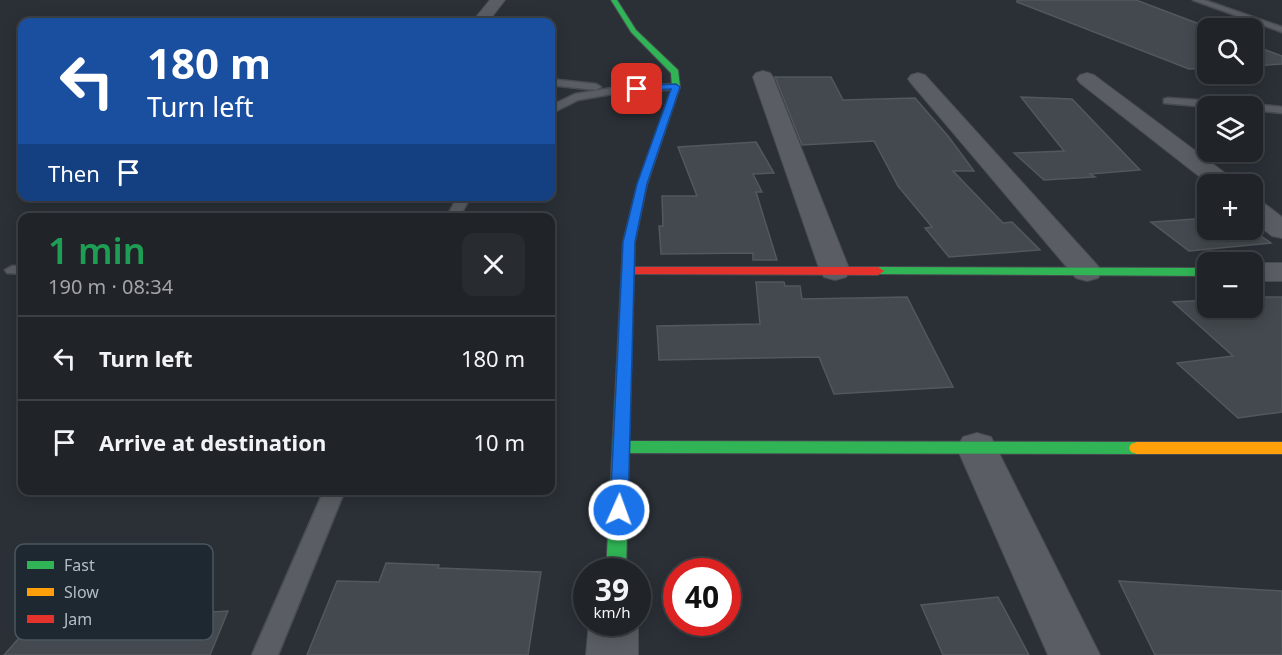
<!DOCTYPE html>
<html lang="en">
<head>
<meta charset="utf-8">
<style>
	:root { --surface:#202428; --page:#282c30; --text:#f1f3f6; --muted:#a2a4a8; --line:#3d4145 }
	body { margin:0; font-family:"Noto Sans",sans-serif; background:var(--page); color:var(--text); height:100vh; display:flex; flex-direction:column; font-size:22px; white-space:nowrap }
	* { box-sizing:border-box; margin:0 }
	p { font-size:20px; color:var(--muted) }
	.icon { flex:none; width:33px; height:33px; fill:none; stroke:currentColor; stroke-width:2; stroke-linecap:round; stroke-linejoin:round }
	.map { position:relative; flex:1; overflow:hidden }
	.sheet { position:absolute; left:18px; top:213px; width:537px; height:282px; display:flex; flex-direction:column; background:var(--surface); border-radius:12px; box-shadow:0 3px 15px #0003,0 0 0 2px var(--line) }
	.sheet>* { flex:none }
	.guide { position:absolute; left:18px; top:18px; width:537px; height:183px; border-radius:12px; box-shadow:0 3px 15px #0003,0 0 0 2px var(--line); background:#1a4fa0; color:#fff; overflow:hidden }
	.tools { position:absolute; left:1197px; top:18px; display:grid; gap:12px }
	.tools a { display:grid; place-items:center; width:66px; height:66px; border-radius:12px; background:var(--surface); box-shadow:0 3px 15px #0003,0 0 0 2px var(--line); font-size:30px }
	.speed { position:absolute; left:573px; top:558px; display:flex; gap:12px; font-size:30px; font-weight:700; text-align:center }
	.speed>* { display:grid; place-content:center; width:78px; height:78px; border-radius:50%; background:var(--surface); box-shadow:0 3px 15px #0003,0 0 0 2px var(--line); line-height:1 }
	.speed small { font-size:15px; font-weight:400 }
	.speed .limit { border:9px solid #d22; background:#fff; color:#111 }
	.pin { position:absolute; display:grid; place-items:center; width:51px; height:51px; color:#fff; margin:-26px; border-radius:12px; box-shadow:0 3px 9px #0006 }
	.me { position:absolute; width:66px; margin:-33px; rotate:2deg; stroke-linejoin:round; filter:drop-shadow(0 0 4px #0008) }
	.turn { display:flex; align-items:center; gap:21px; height:126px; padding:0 30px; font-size:27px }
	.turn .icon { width:78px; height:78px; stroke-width:2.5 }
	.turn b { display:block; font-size:42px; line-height:51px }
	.then { display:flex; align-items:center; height:57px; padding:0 30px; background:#0003; gap:12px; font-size:22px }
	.round { display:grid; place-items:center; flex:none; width:63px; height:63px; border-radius:12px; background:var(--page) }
	.summary { display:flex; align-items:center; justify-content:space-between; height:102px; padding:0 30px }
	h1 { font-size:36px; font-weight:600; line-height:45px; color:#1e9e55 }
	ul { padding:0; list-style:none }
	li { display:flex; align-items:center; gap:18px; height:84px; padding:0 30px; border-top:2px solid var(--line) }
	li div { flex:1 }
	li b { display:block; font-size:22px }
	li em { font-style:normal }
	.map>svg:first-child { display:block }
</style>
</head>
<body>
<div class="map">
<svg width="1282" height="655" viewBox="0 0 1282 655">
	<rect width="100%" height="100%" fill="#2a3036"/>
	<g fill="#43494e" stroke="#52585d" stroke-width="1.5">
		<path d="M1017,0H1136L1210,28H1208V68L1189,69L1017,2Z"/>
		<path d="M1252,45L1282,56V64L1252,66Z"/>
		<path d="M775,77H831L843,100L915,98L948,136L974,171H953L1003,223L1012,222L1040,250L949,257L925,228L932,227L898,186L874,141L802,145Z"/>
		<path d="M1021,97L1072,99L1140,170L1090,174L1095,177L1044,180L1014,153L1064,151Z"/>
		<path d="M756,142L774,173L753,174L762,192H756L777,260H753V253L661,254L659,226H663L662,196H697L678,147Z"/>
		<path d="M1208,218V230H1252L1271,243L1189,251L1151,222Z"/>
		<path d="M756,282H784L785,286H800L802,299L907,297L953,387L834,394L819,357L659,360L657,326L760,324Z"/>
		<path d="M1252,297H1282V412L1238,418L1177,363L1233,356L1173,302L1208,300V308H1252Z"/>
		<path d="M386,563L439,565L438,568L541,572L528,655H307L337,581L379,582Z"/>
		<path d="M1119,581L1282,591V655H1155Z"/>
		<path d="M998,597L1029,655H943L921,605Z"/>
		<path d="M228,611L210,655H4L36,619L109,635L119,617Z"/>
	</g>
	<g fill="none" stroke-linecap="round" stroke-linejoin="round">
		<defs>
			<g id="lane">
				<path d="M1193,0H1204L1282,27V32Z"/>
				<path d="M550,79L596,84L601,87L596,90L550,85Z"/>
				<path d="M676,84L679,85V89L618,93L578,100L550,114V106L575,94L618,87Z"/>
				<path d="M1168,98L1241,103L1246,106L1208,107L1164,103V99Z"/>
				<path d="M1252,104L1282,107V113L1252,110V106H1247Z"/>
				<path d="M458,196H471L459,218H446Z"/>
				<path d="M12,266H22V274L7,273L5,270Z"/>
				<path d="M324,490H345L278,655H252Z"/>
			</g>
			<g id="street">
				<path d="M490,0H505L488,22H472Z"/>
				<path d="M763,71L770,73L773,77L850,271L846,277L835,280L824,277L820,271L753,77L756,73Z"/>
				<path d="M918,73L925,75L1098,266L1102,272L1098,278L1087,281L1076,278L911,83L908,79L911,75Z"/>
				<path d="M1087,73L1094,75L1233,179L1236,184H1209L1080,83L1077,79L1080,75Z"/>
				<path d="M1252,199L1261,201L1282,217V238L1272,236L1252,220Z"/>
				<rect x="1252" y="263" width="30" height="18"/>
				<path d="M977,433L991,437L1100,655H1048L957,448L963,437Z"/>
				<path d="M638,619V655H586L589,622H638Z"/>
			</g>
			<g id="fast">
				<path d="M611,0H617L636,30L678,70L680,87L647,185L635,242L629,441L1137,442L1143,444L1145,448L1143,452L1137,454L629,453L626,572H606L623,242L637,185L672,87L671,73L631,32Z"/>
				<path d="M878,267L1208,268V276L874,274L872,271L874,268Z"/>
			</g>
			<path id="slow" d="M1137,442H1282V454H1137L1131,452L1129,448L1131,444Z"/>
			<path id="jam" d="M628,267H878L884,271L878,275L624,274L622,271Z"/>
		</defs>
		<use href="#lane" stroke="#484c51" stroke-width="3"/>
		<use href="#street" stroke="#484c51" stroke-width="2"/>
		<use href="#fast" stroke="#484c51" stroke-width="2"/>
		<use href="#slow" stroke="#484c51" stroke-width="2"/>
		<use href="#jam" stroke="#484c51" stroke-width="2"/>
		<use href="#lane" fill="#5a5e64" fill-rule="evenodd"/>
		<use href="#street" fill="#5a5e64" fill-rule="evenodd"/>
		<use href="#fast" fill="#30b455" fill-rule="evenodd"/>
		<use href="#slow" fill="#ff9f0a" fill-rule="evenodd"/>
		<use href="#jam" fill="#e5322d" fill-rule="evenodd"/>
	</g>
	<path fill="#1a73e8" stroke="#114b97" stroke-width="1.5" d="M676,84L680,87L647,184L635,242L628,510L625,515L619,517L612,515L610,510L623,242L637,184L671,89L637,91L633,89L637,86Z"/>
	<rect x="15" y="544" width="198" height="96" rx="9" fill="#1e2830" stroke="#4b555d" stroke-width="1.5"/>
	<rect x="27" y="561" width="27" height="8" fill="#30b455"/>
	<rect x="27" y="588" width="27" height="8" fill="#ff9f0a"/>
	<rect x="27" y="615" width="27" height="8" fill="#e5322d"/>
	<g font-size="16" fill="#b4bdc7">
		<text x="64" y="571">Fast</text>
		<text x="64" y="598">Slow</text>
		<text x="64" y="625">Jam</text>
	</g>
</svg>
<div class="tools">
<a><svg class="icon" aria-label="search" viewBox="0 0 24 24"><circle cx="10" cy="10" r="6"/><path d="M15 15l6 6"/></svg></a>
<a><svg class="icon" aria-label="layers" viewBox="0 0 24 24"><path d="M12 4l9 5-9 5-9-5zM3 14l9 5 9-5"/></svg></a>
<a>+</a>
<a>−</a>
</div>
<div class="speed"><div>39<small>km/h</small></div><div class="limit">40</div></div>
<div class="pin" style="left:637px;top:89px;background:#d93025"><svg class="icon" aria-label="arrive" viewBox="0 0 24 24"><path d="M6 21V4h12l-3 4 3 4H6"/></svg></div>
<svg class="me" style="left:619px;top:510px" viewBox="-20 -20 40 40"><circle r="17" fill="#1a73e8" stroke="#fff" stroke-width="3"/><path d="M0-11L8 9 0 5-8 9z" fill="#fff"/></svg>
<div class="guide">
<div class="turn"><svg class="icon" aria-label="left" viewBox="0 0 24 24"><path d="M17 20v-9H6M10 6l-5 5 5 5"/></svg><div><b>180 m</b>Turn left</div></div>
<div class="then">Then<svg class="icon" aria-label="arrive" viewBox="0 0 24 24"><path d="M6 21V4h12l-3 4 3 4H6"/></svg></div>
</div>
<section class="sheet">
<div class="summary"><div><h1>1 min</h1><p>190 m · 08:34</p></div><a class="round"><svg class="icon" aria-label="close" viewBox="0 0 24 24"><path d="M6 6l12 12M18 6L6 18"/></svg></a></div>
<ul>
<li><svg class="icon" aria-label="left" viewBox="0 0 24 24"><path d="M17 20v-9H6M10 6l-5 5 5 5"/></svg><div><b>Turn left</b></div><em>180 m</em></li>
<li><svg class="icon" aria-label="arrive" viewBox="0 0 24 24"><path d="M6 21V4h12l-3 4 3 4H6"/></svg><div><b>Arrive at destination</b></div><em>10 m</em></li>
</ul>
</section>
</div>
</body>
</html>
